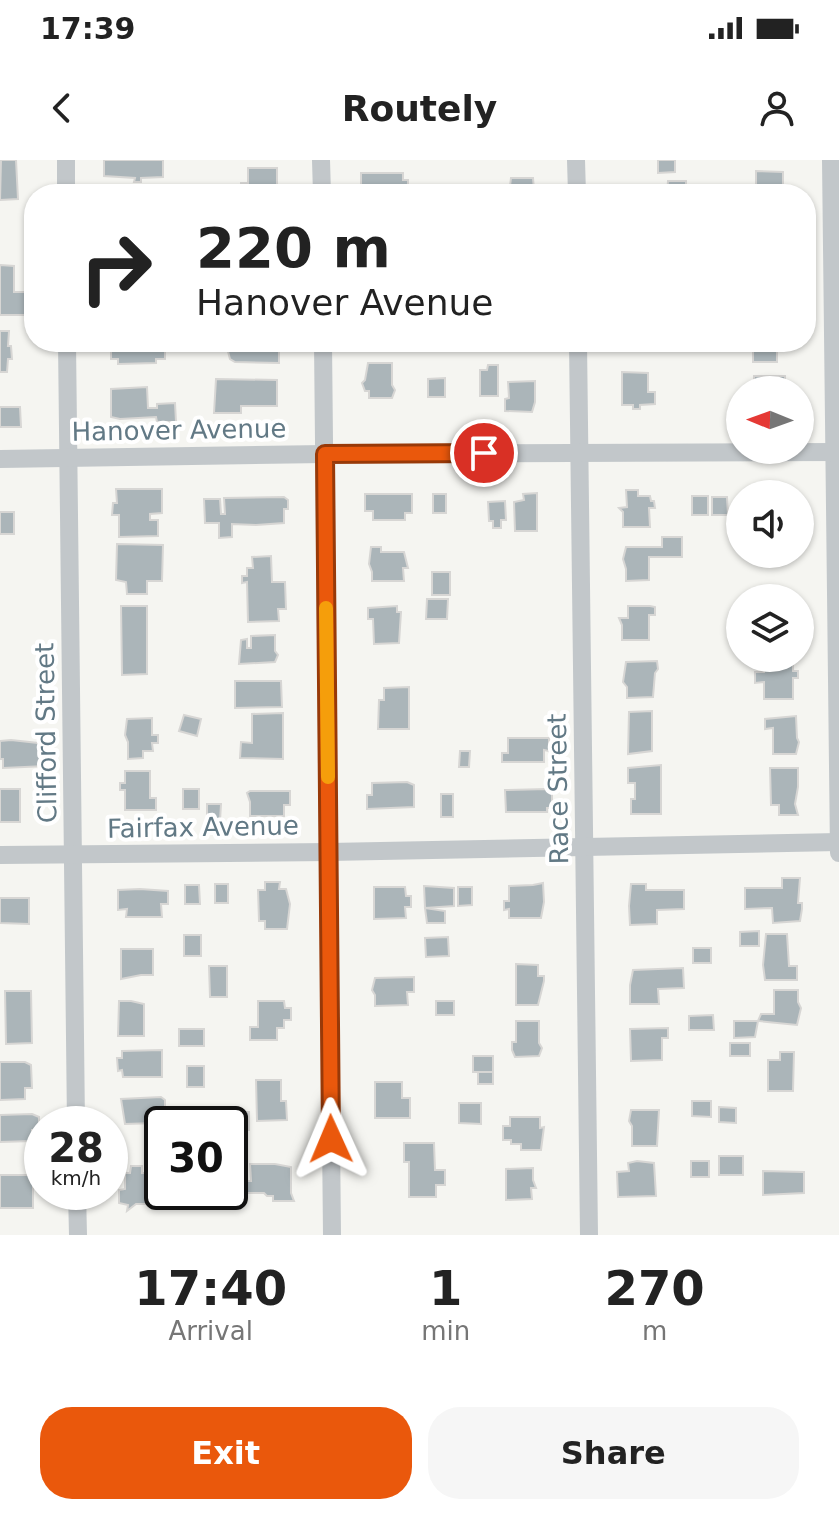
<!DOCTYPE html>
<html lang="en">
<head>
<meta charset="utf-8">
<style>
	:root { --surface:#fff; --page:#f6f6f6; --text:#222; --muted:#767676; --accent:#ea580c }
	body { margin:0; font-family:"DejaVu Sans",sans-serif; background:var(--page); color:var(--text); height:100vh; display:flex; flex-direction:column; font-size:30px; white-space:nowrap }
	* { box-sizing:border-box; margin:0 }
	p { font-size:26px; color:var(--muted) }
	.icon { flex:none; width:44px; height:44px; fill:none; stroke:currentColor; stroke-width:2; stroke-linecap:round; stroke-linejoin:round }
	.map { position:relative; height:1075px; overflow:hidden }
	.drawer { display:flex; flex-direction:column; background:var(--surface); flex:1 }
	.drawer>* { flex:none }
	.top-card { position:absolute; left:24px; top:24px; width:792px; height:168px; border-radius:32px; box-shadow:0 2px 6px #0004; background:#fff; color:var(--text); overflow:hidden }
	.needle { width:52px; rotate:271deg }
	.tools { position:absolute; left:726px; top:216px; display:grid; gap:16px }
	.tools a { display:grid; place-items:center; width:88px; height:88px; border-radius:50%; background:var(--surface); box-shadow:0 2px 6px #0004; font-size:40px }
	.speed { position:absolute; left:24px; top:946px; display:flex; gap:16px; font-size:40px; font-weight:700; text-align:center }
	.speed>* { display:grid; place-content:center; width:104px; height:104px; border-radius:50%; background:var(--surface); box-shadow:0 2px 6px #0004; line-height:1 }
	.speed small { font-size:20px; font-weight:400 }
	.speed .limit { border:4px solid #111; border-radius:12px; background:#fff; color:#111 }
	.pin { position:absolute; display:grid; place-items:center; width:68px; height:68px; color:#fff; margin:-34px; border:4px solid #fff; border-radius:50%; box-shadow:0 2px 8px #0007 }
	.me { position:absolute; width:88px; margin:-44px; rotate:359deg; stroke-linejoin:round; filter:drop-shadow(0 0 6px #0008) }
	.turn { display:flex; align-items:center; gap:28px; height:168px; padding:0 40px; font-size:36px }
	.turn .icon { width:104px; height:104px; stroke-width:2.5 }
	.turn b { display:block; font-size:56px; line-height:68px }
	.eta { display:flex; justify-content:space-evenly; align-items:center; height:136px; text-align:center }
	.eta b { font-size:48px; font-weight:600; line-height:56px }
	.action { display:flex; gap:16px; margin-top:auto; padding:16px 40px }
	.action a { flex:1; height:92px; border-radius:32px; background:var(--accent); color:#fff; font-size:32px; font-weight:600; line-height:92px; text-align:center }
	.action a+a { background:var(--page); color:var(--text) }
	.status { display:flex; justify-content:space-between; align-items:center; height:56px; padding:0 40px; background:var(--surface); direction:ltr }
	.status svg { height:22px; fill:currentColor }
	header { display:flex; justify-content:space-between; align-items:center; height:104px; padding:0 40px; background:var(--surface); font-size:36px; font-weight:600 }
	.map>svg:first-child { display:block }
</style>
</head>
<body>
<div class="status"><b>17:39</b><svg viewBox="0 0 49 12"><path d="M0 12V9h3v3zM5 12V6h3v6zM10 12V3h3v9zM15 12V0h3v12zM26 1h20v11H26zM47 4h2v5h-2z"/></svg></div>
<header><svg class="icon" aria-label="back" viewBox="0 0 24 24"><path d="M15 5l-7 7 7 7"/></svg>Routely<svg class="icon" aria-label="person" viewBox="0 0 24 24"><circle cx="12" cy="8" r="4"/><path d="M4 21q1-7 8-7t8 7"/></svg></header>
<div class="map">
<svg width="839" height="1075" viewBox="0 0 839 1075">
	<rect width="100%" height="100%" fill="#f5f5f1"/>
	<g fill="#abb5b9" stroke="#d7d6d4" stroke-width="2">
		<path d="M1,0H16L18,39L0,40Z"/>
		<path d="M104,0H163V17L141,18V22H134L135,18L104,16Z"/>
		<path d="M658,0H675V12L658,13Z"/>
		<path d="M248,8H277V27L281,33L248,34V31H241V23H248Z"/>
		<path d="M756,11L783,12V34H756Z"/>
		<path d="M361,13H403V20H408V28H416V34H361Z"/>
		<path d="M511,18H533L534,30L536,34H509Z"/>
		<path d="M668,21H686V34H667Z"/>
		<path d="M617,27H647L668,29L667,34H617Z"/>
		<path d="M0,105L14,106V132H29L28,155H0Z"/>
		<path d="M0,171H9L8,186H11L12,199H8L7,212H0Z"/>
		<path d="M119,182H165V199H156V203L118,204V199H111V186H119Z"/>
		<path d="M234,182H279V203L235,202L230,199L226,184H234Z"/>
		<path d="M623,182H658L656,190H623Z"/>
		<rect x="753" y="182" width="24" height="20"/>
		<path d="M368,203H392V225L395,230L392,238H369V231H365L362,223L365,220Z"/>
		<path d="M488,205H498V236H480V210H487Z"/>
		<path d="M622,212L648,213V232H655V244L640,245V249H633V245H622Z"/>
		<path d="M754,216H785V230H745L754,227Z"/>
		<path d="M445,218V237H428V219Z"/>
		<path d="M216,219L277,220V246H241V253H214Z"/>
		<path d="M535,221V242L532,252L505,251V239L509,238L508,222Z"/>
		<path d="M147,227L148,248H157V244L175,243L176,262H157L156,257L120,259L111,257V229Z"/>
		<path d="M0,247H20L21,267H0Z"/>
		<path d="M116,329H162V353L150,354V360H158V376L119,377V355H112L113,343H117Z"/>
		<path d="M626,330H638V336H650L651,341H654L655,348H649L650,367H623V352L619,348L627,347Z"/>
		<path d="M537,333V371H515L514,342L524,340L523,334Z"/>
		<path d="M365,334H412V353H405V360H373V351H365Z"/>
		<rect x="433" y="334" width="13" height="19"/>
		<rect x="692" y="336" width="16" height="19"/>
		<path d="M284,337L288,340V349H284V363L256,365L232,364V377L219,378V363H205L204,339H220L221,354H225L224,338Z"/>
		<path d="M712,337H727L728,355H712Z"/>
		<path d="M505,341L506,360H501V368H493V361H489L488,342Z"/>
		<rect x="0" y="352" width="14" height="22"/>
		<path d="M662,377H682V397H649V420L626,421V409L623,399L626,387H662Z"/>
		<path d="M117,384L163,385L162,421H147V434H127L126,422L116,420Z"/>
		<path d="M371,387H381V392H404L408,408H403L404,421H372V412L369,404Z"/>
		<path d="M271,396L272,422H285L286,449H278L279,461L248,462L247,422L242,423V416H247V408H253L252,397Z"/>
		<rect x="432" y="412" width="18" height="23"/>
		<path d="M427,439H448L447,459H426Z"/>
		<path d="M121,446H147V514L122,515Z"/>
		<path d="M397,446V452H401L399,483L374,484L373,459H368V448Z"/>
		<path d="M628,446H650L655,447V455H649V480H622V465L619,458H628Z"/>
		<path d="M275,475V491L278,495L275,502L239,504L241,480L247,479V488H251V476Z"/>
		<path d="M779,498H793V511H798V518H793V539H764V522L755,523V512H764V505H779Z"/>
		<path d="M657,501L658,509L655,513L653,537L627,538V527L623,522L626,502Z"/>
		<path d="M235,521H281L282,547L235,548Z"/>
		<path d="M409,527V569H378L379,540H384V528Z"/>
		<path d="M652,551V591L628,594L629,552Z"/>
		<path d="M283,553V599L240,598L241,582L252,583V554Z"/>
		<path d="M184,555L201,559L197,576L179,571Z"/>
		<path d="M796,556L797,578L799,582L796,594H773V568L765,569V559Z"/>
		<path d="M152,558V575H158V583H152L153,591H143V598L128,599V582L125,575L127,559Z"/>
		<path d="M508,578H549V591L544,590V602H502V593H508Z"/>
		<path d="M11,580L38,583L39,588H45L46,606L3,608V599H0V581Z"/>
		<path d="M460,591H470L469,607H459Z"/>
		<path d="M661,605V654H631V639H635V623H628V608Z"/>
		<path d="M770,608H798V627L795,644L798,655H779V645H771Z"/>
		<path d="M125,611H150V638H156V650H125V630H120V623H125Z"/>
		<path d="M407,622L414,625V647L367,649V635H372V623Z"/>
		<rect x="0" y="629" width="20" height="33"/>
		<rect x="183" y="629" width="16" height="20"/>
		<path d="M547,629L552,633V648H547V652H506L505,630Z"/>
		<path d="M250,631H290V645H284V656H250V642L247,633Z"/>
		<rect x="441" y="634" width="12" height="23"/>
		<path d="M207,644H221L220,661H207Z"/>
		<path d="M782,718H800L798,743H802V749L800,761L773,763L772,748L745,749V728H782Z"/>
		<path d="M265,722H280L279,729H286L290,744L287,769H265V761H259L258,730H265Z"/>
		<path d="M543,723L544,742L541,758H509V749L504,750V741H509V726L533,725Z"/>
		<rect x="215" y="724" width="13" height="19"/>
		<path d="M631,724H646V730H684V749L657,750V764L630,765L629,746Z"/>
		<path d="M185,725H199L200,744H185Z"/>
		<path d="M424,726L454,728V746L425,748Z"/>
		<path d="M374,727H405L406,736H411V747H405L406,758L374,759Z"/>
		<path d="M458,727H472V745L458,746Z"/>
		<path d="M140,729L168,731V744H161L162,757H126L127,749L118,750V730Z"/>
		<path d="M0,738H29V764L0,763Z"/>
		<path d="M425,748L445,751V763H427Z"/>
		<path d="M759,771V786H740V772Z"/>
		<path d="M766,774H787L789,806H797V820H765L763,805Z"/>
		<rect x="184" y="775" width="17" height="21"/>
		<path d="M448,777L449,796L426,797L425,778Z"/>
		<rect x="693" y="788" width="18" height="15"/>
		<path d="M121,789H153V815H141L121,819Z"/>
		<path d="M516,804L538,805V816H544V821L538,845H516Z"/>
		<path d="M209,806H227V837H210Z"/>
		<path d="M683,808L684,828L658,829L659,844H630V825L633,810Z"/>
		<path d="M414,817V832H407L408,845L375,846V835L372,830L375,818Z"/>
		<path d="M774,830H798V842L801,848L797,865L758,861L761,854H774Z"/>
		<path d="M5,831H31L32,883L6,884Z"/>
		<path d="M119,841H131L144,844V876H118Z"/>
		<path d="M258,841H284L285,848H291V860H284V868H277V880H250V867H258Z"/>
		<rect x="436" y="841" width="18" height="14"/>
		<path d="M713,855L714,870H689V856Z"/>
		<path d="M516,861H539V883L542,888L539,896L515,897L512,890V882H516Z"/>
		<path d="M734,861H758L755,877L734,878Z"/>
		<path d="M668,868V878H662V900L631,901L630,869Z"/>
		<rect x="179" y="869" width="25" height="17"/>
		<rect x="730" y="883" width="20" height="13"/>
		<path d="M162,890V917H123L122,910L118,911L117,898H122V891Z"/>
		<path d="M780,892H794L793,931H768V900H780Z"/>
		<rect x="473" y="896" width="20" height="16"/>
		<path d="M0,902H25L31,905L32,928H25V939L0,940Z"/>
		<rect x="187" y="906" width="17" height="21"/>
		<rect x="478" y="912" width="15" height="12"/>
		<path d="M256,920H281V941H286L287,960L257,961Z"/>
		<path d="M375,922H402V938H410V958H375Z"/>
		<path d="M161,937L165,940V951L162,953H156V963L125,964L121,939Z"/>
		<path d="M692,941H711V957L692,956Z"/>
		<path d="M459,943H481V964L459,963Z"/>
		<path d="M719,947L736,948V963L719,962Z"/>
		<path d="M631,950H659L657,986H632V966L629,961Z"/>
		<path d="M229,952H249V970H230Z"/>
		<path d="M32,954L39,957V970H32V981L0,982V955Z"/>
		<path d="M510,957H540V968L544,967L541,990H521V984H511V980H503V966H510Z"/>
		<path d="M404,983H434L435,1010H445V1025H436V1037H409V1002H404Z"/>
		<rect x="719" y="996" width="24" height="19"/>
		<path d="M637,1001L654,1003L656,1036L618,1037L617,1012L629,1011L628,1003Z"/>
		<rect x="691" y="1001" width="18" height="16"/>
		<path d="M250,1004H275L291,1007V1033L294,1041H273V1036H267L264,1033H244V1021H251Z"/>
		<path d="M131,1006H142V1013H156L157,1044H136L127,1051L128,1045L119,1043V1030L125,1029V1013H130Z"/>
		<path d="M533,1008V1020L536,1028H531L532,1039L506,1040V1009Z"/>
		<path d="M763,1011L804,1012V1033L763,1035Z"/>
		<rect x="0" y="1015" width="33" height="33"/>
	</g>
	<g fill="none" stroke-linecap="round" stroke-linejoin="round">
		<g stroke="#c2c7ca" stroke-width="18">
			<path d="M66,0V34"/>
			<path d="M321,0L322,34"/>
			<path d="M576,0L577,34"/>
			<path d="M831,0L839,693"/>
			<path d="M67,182L76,964"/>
			<path d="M323,182L332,1075"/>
			<path d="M578,182L589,1075"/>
			<path d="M0,299L325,294L839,292"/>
			<path d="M0,695L329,692L839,682"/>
			<path d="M77,1032L78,1075"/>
		</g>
	</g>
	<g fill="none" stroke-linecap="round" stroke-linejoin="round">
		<defs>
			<path id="route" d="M331,979L325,294L484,293"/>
		</defs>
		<use href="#route" stroke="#983908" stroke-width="20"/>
		<use href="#route" stroke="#ea580c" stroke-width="14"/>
		<path stroke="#f59e0b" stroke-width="14" d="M326,448L328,617"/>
	</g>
	<g text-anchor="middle" stroke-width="8" stroke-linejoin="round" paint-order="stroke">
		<g font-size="26" fill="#627985" stroke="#fff">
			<text transform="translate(179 270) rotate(-1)" y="9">Hanover Avenue</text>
			<text transform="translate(46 573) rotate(-91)" y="9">Clifford Street</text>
			<text transform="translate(558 629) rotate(-91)" y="9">Race Street</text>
			<text transform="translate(203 667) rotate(-1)" y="9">Fairfax Avenue</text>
		</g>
	</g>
</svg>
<div class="tools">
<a><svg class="needle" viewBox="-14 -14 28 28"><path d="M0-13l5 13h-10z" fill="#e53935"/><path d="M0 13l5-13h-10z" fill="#767676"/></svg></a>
<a><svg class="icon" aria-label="sound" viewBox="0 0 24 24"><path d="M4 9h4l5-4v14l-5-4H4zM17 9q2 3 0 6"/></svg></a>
<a><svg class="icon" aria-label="layers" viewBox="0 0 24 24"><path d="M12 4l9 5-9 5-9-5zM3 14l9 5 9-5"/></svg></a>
</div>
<div class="speed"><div>28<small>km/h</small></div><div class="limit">30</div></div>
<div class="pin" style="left:484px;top:293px;background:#d93025"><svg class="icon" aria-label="arrive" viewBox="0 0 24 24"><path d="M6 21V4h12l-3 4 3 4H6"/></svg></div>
<svg class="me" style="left:331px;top:979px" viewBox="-20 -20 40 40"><path d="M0-17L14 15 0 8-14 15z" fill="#ea580c" stroke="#fff" stroke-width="4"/></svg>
<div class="top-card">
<div class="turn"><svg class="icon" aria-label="right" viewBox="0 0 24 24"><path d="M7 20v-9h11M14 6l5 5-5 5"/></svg><div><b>220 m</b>Hanover Avenue</div></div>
</div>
</div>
<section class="drawer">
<div class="eta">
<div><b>17:40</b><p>Arrival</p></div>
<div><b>1</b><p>min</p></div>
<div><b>270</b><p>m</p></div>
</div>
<div class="action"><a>Exit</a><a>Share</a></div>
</section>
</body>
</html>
